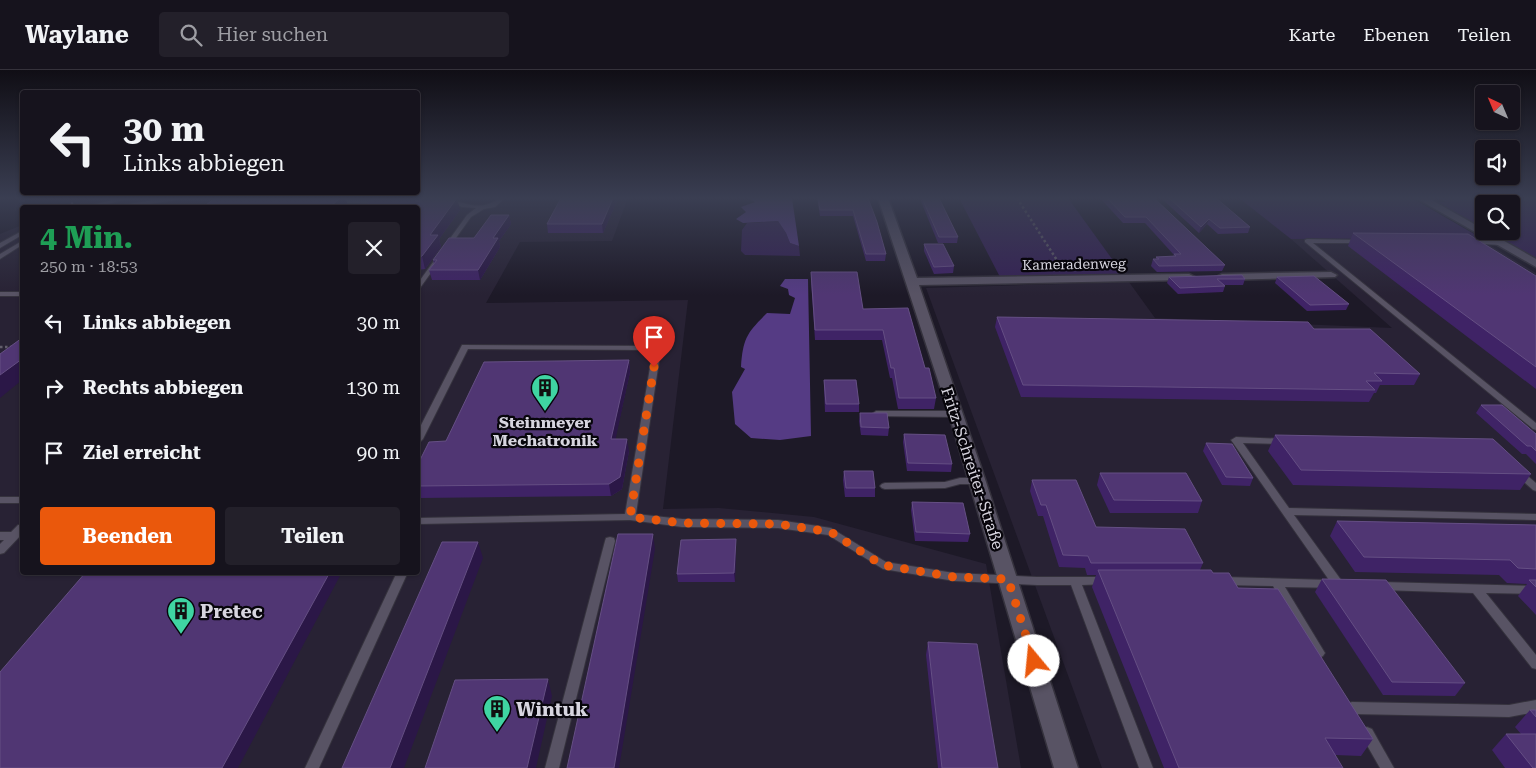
<!DOCTYPE html>
<html lang="de">
<head>
<meta charset="utf-8">
<style>
	:root { --surface:#16131d; --page:#23202a; --text:#f1f3f6; --muted:#9e9ea4; --line:#35323b; --accent:#ea580c }
	body { margin:0; font-family:"Roboto Serif",serif; background:var(--page); color:var(--text); height:100vh; display:flex; flex-direction:column; font-size:19px; white-space:nowrap }
	* { box-sizing:border-box; margin:0 }
	p { font-size:16px; color:var(--muted) }
	.icon { flex:none; width:28px; height:28px; fill:none; stroke:currentColor; stroke-width:2; stroke-linecap:round; stroke-linejoin:round }
	.map { position:relative; flex:1; overflow:hidden }
	.details { position:absolute; left:20px; top:135px; width:400px; height:370px; display:flex; flex-direction:column; background:var(--surface); border-radius:5px; box-shadow:0 1px 4px #0004,0 0 0 1px var(--line) }
	.details>* { flex:none }
	.top-card { position:absolute; left:20px; top:20px; width:400px; height:105px; border-radius:5px; box-shadow:0 1px 4px #0004,0 0 0 1px var(--line); background:#16131d; color:var(--text); overflow:hidden }
	.needle { width:32px; rotate:316deg }
	.fabs { position:absolute; left:1475px; top:15px; display:grid; gap:10px }
	.fabs a { display:grid; place-items:center; width:45px; height:45px; border-radius:5px; background:var(--surface); box-shadow:0 1px 4px #0004,0 0 0 1px var(--line); font-size:25px }
	.pin { position:absolute; display:grid; place-items:center; width:42px; height:42px; color:#fff; margin:-51px -21px; border-radius:50% 50% 50% 0; rotate:-45deg; box-shadow:0 0 5px #0007 }
	.pin .icon { rotate:45deg }
	.me { position:absolute; width:55px; margin:-28px; rotate:343deg; stroke-linejoin:round; filter:drop-shadow(0 0 4px #0008) }
	.turn { display:flex; align-items:center; gap:18px; height:105px; padding:0 20px; font-size:22px }
	.turn .icon { width:65px; height:65px; stroke-width:2.5 }
	.turn b { display:block; font-size:35px; line-height:42px }
	.round { display:grid; place-items:center; flex:none; width:52px; height:52px; border-radius:5px; background:var(--page) }
	.summary { display:flex; align-items:center; justify-content:space-between; height:85px; padding:0 20px }
	h1 { font-size:30px; font-weight:700; line-height:38px; color:#1e9e55 }
	.primary-button { display:flex; gap:10px; margin-top:auto; padding:10px 20px }
	.primary-button a { flex:1; height:58px; border-radius:5px; background:var(--accent); color:#fff; font-size:20px; font-weight:700; line-height:58px; text-align:center }
	.primary-button a+a { background:var(--page); color:var(--text) }
	ul { padding:0; list-style:none }
	li { display:flex; align-items:center; gap:15px; height:65px; padding:0 20px }
	li div { flex:1 }
	li b { display:block; font-size:19px }
	li em { font-style:normal }
	header { display:flex; align-items:center; gap:30px; box-sizing:border-box; height:70px; padding:0 25px; background:var(--surface); border-bottom:1px solid var(--line) }
	header strong { font-size:24px }
	nav { display:flex; gap:28px; margin-inline-start:auto; font-size:18px }
	.search { width:350px; height:45px; background:var(--page); display:flex; align-items:center; gap:12px; box-sizing:border-box; padding:0 18px; border-radius:5px; color:var(--muted); font-size:19px }
	.map>svg:first-child { display:block }
</style>
</head>
<body>
<header>
<strong>Waylane</strong>
<div class="search"><svg class="icon" aria-label="search" viewBox="0 0 24 24"><circle cx="10" cy="10" r="6"/><path d="M15 15l6 6"/></svg>Hier suchen</div>
<nav><a>Karte</a><a>Ebenen</a><a>Teilen</a></nav>
</header>
<div class="map">
<svg width="1536" height="698" viewBox="0 0 1536 698">
	<rect width="100%" height="100%" fill="#1d1927"/>
	<g fill="#282234">
		<path d="M93,128H628L612,171L520,172L486,233L688,230L663,439L719,438L814,447L986,494L1021,698H0V164L22,155V502H418V138L68,137Z"/>
		<path d="M1476,167L1536,203V698H1102L926,218L1129,212L1155,248L1392,258L1291,169Z"/>
	</g>
	<g fill="#352155">
		<path d="M959,128H1068L1125,207L1001,209Z"/>
		<path d="M1239,128H1412L1481,168L1291,169Z"/>
		<path d="M1439,128H1536V189L1487,161H1511V134H1484V159L1436,132H1446Z"/>
		<path d="M778,151L786,163L790,173L799,176L800,186L745,185L741,181L742,160L747,153Z"/>
	</g>
	<g fill="#553b84">
		<path d="M729,128H792L799,176L790,173L786,163L778,151L743,153L736,149L746,142L741,137L755,132L748,128Z"/>
		<path d="M785,209H808L811,366L780,370L751,368L735,354L732,322L745,299L741,297C743,268 747,263 767,243L790,244L795,228L789,225L788,219L780,216Z"/>
	</g>
	<g fill="none" stroke-linecap="round" stroke-linejoin="round">
		<defs>
			<g id="lane">
				<path d="M121,128H131L92,138H79Z"/>
				<path d="M166,128H179L176,130L122,138H104Z"/>
				<path d="M314,128L382,130L385,132L382,134C366,133 327,135 314,128Z"/>
				<path d="M499,128H505L495,137L484,139L471,147L420,218L418,219V213L467,145L476,138L462,137L447,131V129C453,129 457,132 463,133C477,137 488,137 499,128Z"/>
				<path d="M22,161V165L0,178V173Z"/>
				<path d="M1307,169L1363,170V172L1361,173H1313L1536,353V360L1533,359L1305,172V170Z"/>
				<path d="M1469,170L1501,171L1504,173L1501,175L1467,173V171Z"/>
				<path d="M22,171V175L0,189V184Z"/>
				<rect x="0" y="222" width="22" height="4"/>
				<path d="M462,275L660,276L661,278L636,444L682,449L778,450L831,458L886,492L954,503L1037,507H1106L1110,508L1112,511L1110,514L1082,515L1153,698H1139L1071,515H1037L954,511L883,499L828,465L778,458L682,457L630,450L418,454V448L625,444L653,280L468,279L423,369L421,371L418,372V361Z"/>
				<path d="M876,341H956L960,344L956,347L873,346L872,344Z"/>
				<path d="M1236,367L1288,369L1290,371L1285,374L1243,373L1289,438L1536,444V450L1294,445L1344,514L1342,517L1338,518L1285,517L1325,583L1323,586L1319,588L1315,586L1273,516L1224,515L1220,514L1218,511L1220,508L1224,507L1329,510L1231,370Z"/>
				<path d="M1519,400L1522,401L1536,413V421L1533,420L1516,405L1514,403Z"/>
				<path d="M960,408H978L983,411L978,414H960L945,418L885,419L882,418L880,416L882,414L885,413L945,412Z"/>
				<rect x="0" y="427" width="22" height="6"/>
				<path d="M18,455H22V464L4,483L0,484V474L4,470H0V462H11Z"/>
				<path d="M610,467L614,468L615,471L559,698H545L605,471L606,468Z"/>
				<path d="M397,502H408L319,698H305Z"/>
				<path d="M1381,512L1536,516V524L1486,523L1536,585V599L1532,598L1473,523L1381,520L1377,519L1375,516L1377,513Z"/>
				<path d="M1536,630V642L1509,647L1352,644L1347,642L1346,638L1347,634L1352,632L1509,635Z"/>
				<path d="M1367,657L1372,659L1394,698H1380L1360,663L1362,659Z"/>
			</g>
			<g id="street">
				<path d="M878,128H888L917,208L1189,204L1195,207L1189,210L919,215L986,412L1078,698H1054L948,341Z"/>
				<path d="M1416,128H1428L1536,189V197Z"/>
				<path d="M1331,202L1337,205L1335,207L1222,210L1216,207L1222,204Z"/>
			</g>
		</defs>
		<use href="#lane" stroke="#35323d" stroke-width="2"/>
		<use href="#street" stroke="#35323d" stroke-width="3"/>
		<g stroke="#625e6b" stroke-width="2.5" stroke-dasharray="2.5 2.5" stroke-linecap="butt">
			<path d="M1017,128L1062,198"/>
			<path d="M62,138L73,133"/>
			<path d="M0,277H12"/>
		</g>
		<use href="#lane" fill="#585364" fill-rule="evenodd"/>
		<use href="#street" fill="#585364" fill-rule="evenodd"/>
	</g>
	<g fill="#3f2366">
		<path d="M561,128H618L603,163H548L547,154Z"/>
		<path d="M817,128H868L886,184L885,191H866L853,146H820Z"/>
		<path d="M920,128H939L958,167L957,173H938L920,129Z"/>
		<path d="M1100,128H1154L1225,195L1222,201L1157,202L1151,196L1153,189H1156V187L1173,186L1174,185L1145,153H1123Z"/>
		<path d="M1161,128H1216L1250,157L1248,163L1218,164L1207,154L1199,163Z"/>
		<path d="M418,138L460,140L439,169L441,177L425,199L418,200Z"/>
		<path d="M509,145L511,154L499,171L500,177L480,210H432L429,200L434,194L433,190L474,168Z"/>
		<path d="M1353,163L1536,206V319L1348,176Z"/>
		<path d="M924,174L954,196L953,203L934,204L924,181Z"/>
		<path d="M811,202L863,239L925,298L936,328L934,339H898L892,308H890L882,270H815L811,211Z"/>
		<path d="M1169,207L1245,209L1243,215H1224L1225,216L1223,222L1178,224L1167,213Z"/>
		<path d="M1277,207L1349,234L1346,240L1307,241L1275,213Z"/>
		<path d="M997,247L1314,259L1420,304L1414,315H1380L1376,323H1374L1369,332L1021,327L995,257Z"/>
		<path d="M629,290L630,302L615,369L629,381L622,419L611,426L420,428L418,426V394L446,371Z"/>
		<path d="M824,310L859,334V342H825L824,318Z"/>
		<path d="M1481,335L1536,364V394L1526,384H1522L1476,343Z"/>
		<path d="M860,343L889,358L888,366L861,365L859,351Z"/>
		<path d="M904,364L952,394L951,402L907,401L903,372Z"/>
		<path d="M1275,365L1531,404L1520,420L1293,415L1268,381Z"/>
		<path d="M1206,373L1253,408L1250,416L1222,415L1203,381Z"/>
		<path d="M844,401L875,418V427H845L843,410Z"/>
		<path d="M1100,403L1202,431L1198,443H1110L1097,415Z"/>
		<path d="M1032,410L1096,457L1203,493L1200,500L1213,503L1238,518L1373,669L1361,686L1335,685L1343,698H1164L1092,517L1096,505H1087L1085,498L1059,497L1043,446H1038L1030,421Z"/>
		<path d="M912,432L970,464L968,472L915,471L911,440Z"/>
		<path d="M1337,451L1536,455V545L1518,526L1527,514L1507,513L1499,505L1355,502L1330,466Z"/>
		<path d="M736,469L735,512H678L677,504Z"/>
		<path d="M1322,509L1465,613L1455,626L1383,625L1315,522Z"/>
		<path d="M928,572L998,698H938L926,585Z"/>
		<path d="M1530,640H1536V698H1505L1492,680L1506,664H1521L1515,657Z"/>
	</g>
	<g fill="#2b1747">
		<path d="M340,128H345L348,135L345,138H329Z"/>
		<path d="M457,128L460,140L439,169L441,177L425,199L422,186L430,165Z"/>
		<path d="M613,128H618L603,163L602,154Z"/>
		<path d="M509,145L511,154L499,171L500,177L480,210L478,200L493,168Z"/>
		<path d="M1209,149L1207,154L1199,163L1201,157Z"/>
		<path d="M22,289V310L0,328V305Z"/>
		<path d="M629,290L630,302L613,381L611,369Z"/>
		<path d="M627,369L629,381L622,419L611,426L609,414Z"/>
		<path d="M653,464L655,479L619,698H614Z"/>
		<path d="M736,469V478L735,512L734,503Z"/>
		<path d="M478,472L483,488L404,698H390Z"/>
		<path d="M330,502H342L238,698H222Z"/>
		<path d="M548,609L552,626L536,698H527Z"/>
	</g>
	<g fill="#503673" stroke="#654f84">
		<path d="M215,128H340L329,138H202Z"/>
		<path d="M457,128L430,165H438L422,186L418,187V138H364L372,129Z"/>
		<path d="M561,128H613L602,154H547Z"/>
		<path d="M818,128H868L877,152L886,184H866L853,140H820Z"/>
		<path d="M922,128H939L958,167H939Z"/>
		<path d="M1107,128H1154L1225,195L1159,196L1153,189H1159L1156,187L1176,186L1174,184H1181L1146,147H1125Z"/>
		<path d="M1169,128H1216L1250,157L1220,158L1209,149L1201,157Z"/>
		<path d="M491,145H509L493,168H498L478,200H429L437,190H433L449,168H474Z"/>
		<path d="M1353,163L1468,164L1536,206V297Z"/>
		<path d="M924,174H943L954,196L934,197Z"/>
		<path d="M811,202H857L863,239L908,238L925,298H929L936,328H899L894,298H891L883,260H815Z"/>
		<path d="M1242,205L1245,209H1217L1225,216L1180,218L1169,207Z"/>
		<path d="M1314,206L1349,234L1310,235L1277,207Z"/>
		<path d="M997,247L1308,252L1314,259H1370L1420,304L1374,303L1382,311H1366L1375,320L1023,315Z"/>
		<path d="M22,268V289L0,305V284Z"/>
		<path d="M629,290L611,369H627L620,407L609,414L418,416V394L429,372L446,371L484,292Z"/>
		<path d="M824,310H856L859,334H826Z"/>
		<path d="M1481,335H1502L1536,364V381L1531,376H1527Z"/>
		<path d="M860,343H887L889,358L861,357Z"/>
		<path d="M904,364L945,365L952,394L908,393Z"/>
		<path d="M1275,365L1493,369L1531,404L1301,400Z"/>
		<path d="M1206,373L1232,374L1253,408L1226,407Z"/>
		<path d="M844,401H873L875,418H846Z"/>
		<path d="M1100,403H1186L1202,431L1114,430Z"/>
		<path d="M1032,410H1076L1096,457L1185,459L1203,493H1091L1088,486L1063,485L1046,435H1041Z"/>
		<path d="M912,432L963,433L970,464L916,462Z"/>
		<path d="M1337,451L1536,455V499L1518,498L1510,490L1364,487Z"/>
		<path d="M618,464H653L614,698H567Z"/>
		<path d="M736,469L734,503L677,504L681,470Z"/>
		<path d="M442,472H478L390,698H342Z"/>
		<path d="M1098,500H1211L1213,503H1229L1238,518L1278,519L1373,669L1325,668L1343,698H1179Z"/>
		<path d="M86,502H330L222,698H0V602Z"/>
		<path d="M1322,509L1386,510L1465,613L1392,612Z"/>
		<path d="M1529,510H1536V517Z"/>
		<path d="M928,572L977,574L998,698H942Z"/>
		<path d="M548,609L527,698H425L455,610Z"/>
		<path d="M1530,640H1536V647Z"/>
		<path d="M1506,664H1536V698H1533Z"/>
	</g>
	<linearGradient id="sky" x2="0" y2="1"><stop stop-color="#100e15"/><stop offset="0.57" stop-color="#3a3e52"/><stop offset="1" stop-color="#3a3e52" stop-opacity="0"/></linearGradient>
	<rect width="1536" height="225" fill="url(#sky)"/>
	<g fill="none" stroke-linecap="round" stroke-linejoin="round">
		<path stroke="#ea580c" stroke-width="9" stroke-dasharray="0 16.2" d="M654,297L630,447L682,453L778,454L831,462L882,495L954,507L1008,509L1034,591"/>
	</g>
	<defs>
		<symbol id="building-pin" viewBox="-11 -11 22 30"><path d="M0 17L-7.5 6A9.5 9.5 0 1 1 7.5 6Z" fill="#3fd4a2" stroke="#07050b"/><path d="M-4-6H4V6H1V3H-1V6H-4ZM-2.5-4.3h1.7v1.8h-1.7ZM.8-4.3h1.7v1.8H.8ZM-2.5-1h1.7V.8h-1.7ZM.8-1h1.7V.8H.8Z" fill="#111"/></symbol>
	</defs>
	<g fill-rule="evenodd">
		<use href="#building-pin" x="529" y="302" width="32" height="43"/>
		<use href="#building-pin" x="165" y="525" width="32" height="43"/>
		<use href="#building-pin" x="481" y="623" width="32" height="43"/>
	</g>
	<g text-anchor="middle" stroke-width="4.5" stroke-linejoin="round" paint-order="stroke">
		<g font-size="14" fill="#d7d5df" stroke="#07050b">
			<text transform="translate(1074 194) rotate(-1)" y="5">Kameradenweg</text>
		</g>
		<g font-size="16" font-weight="bold" fill="#d7d5df" stroke="#07050b">
			<text x="545" y="358">Steinmeyer<tspan x="545" dy="18">Mechatronik</tspan></text>
		</g>
		<g font-size="16" fill="#d7d5df" stroke="#07050b">
			<text transform="translate(973 398) rotate(72)" y="6">Fritz-Schreiter-Straße</text>
		</g>
		<g font-size="19" font-weight="bold" fill="#d7d5df" stroke="#07050b" text-anchor="start">
			<text x="200" y="548">Pretec</text>
			<text x="516" y="646">Wintuk</text>
		</g>
	</g>
</svg>
<div class="fabs">
<a><svg class="needle" viewBox="-14 -14 28 28"><path d="M0-13l5 13h-10z" fill="#e53935"/><path d="M0 13l5-13h-10z" fill="#9e9ea4"/></svg></a>
<a><svg class="icon" aria-label="sound" viewBox="0 0 24 24"><path d="M4 9h4l5-4v14l-5-4H4zM17 9q2 3 0 6"/></svg></a>
<a><svg class="icon" aria-label="search" viewBox="0 0 24 24"><circle cx="10" cy="10" r="6"/><path d="M15 15l6 6"/></svg></a>
</div>
<div class="pin" style="left:654px;top:297px;background:#d93025"><svg class="icon" aria-label="arrive" viewBox="0 0 24 24"><path d="M6 21V4h12l-3 4 3 4H6"/></svg></div>
<svg class="me" style="left:1034px;top:591px" viewBox="-20 -20 40 40"><circle r="19" fill="#fff"/><path d="M0-13L10 11 0 6-10 11z" fill="#ea580c"/></svg>
<div class="top-card">
<div class="turn"><svg class="icon" aria-label="left" viewBox="0 0 24 24"><path d="M17 20v-9H6M10 6l-5 5 5 5"/></svg><div><b>30 m</b>Links abbiegen</div></div>
</div>
<section class="details">
<div class="summary"><div><h1>4 Min.</h1><p>250 m · 18:53</p></div><a class="round"><svg class="icon" aria-label="close" viewBox="0 0 24 24"><path d="M6 6l12 12M18 6L6 18"/></svg></a></div>
<ul>
<li><svg class="icon" aria-label="left" viewBox="0 0 24 24"><path d="M17 20v-9H6M10 6l-5 5 5 5"/></svg><div><b>Links abbiegen</b></div><em>30 m</em></li>
<li><svg class="icon" aria-label="right" viewBox="0 0 24 24"><path d="M7 20v-9h11M14 6l5 5-5 5"/></svg><div><b>Rechts abbiegen</b></div><em>130 m</em></li>
<li><svg class="icon" aria-label="arrive" viewBox="0 0 24 24"><path d="M6 21V4h12l-3 4 3 4H6"/></svg><div><b>Ziel erreicht</b></div><em>90 m</em></li>
</ul>
<div class="primary-button"><a>Beenden</a><a>Teilen</a></div>
</section>
</div>
</body>
</html>
